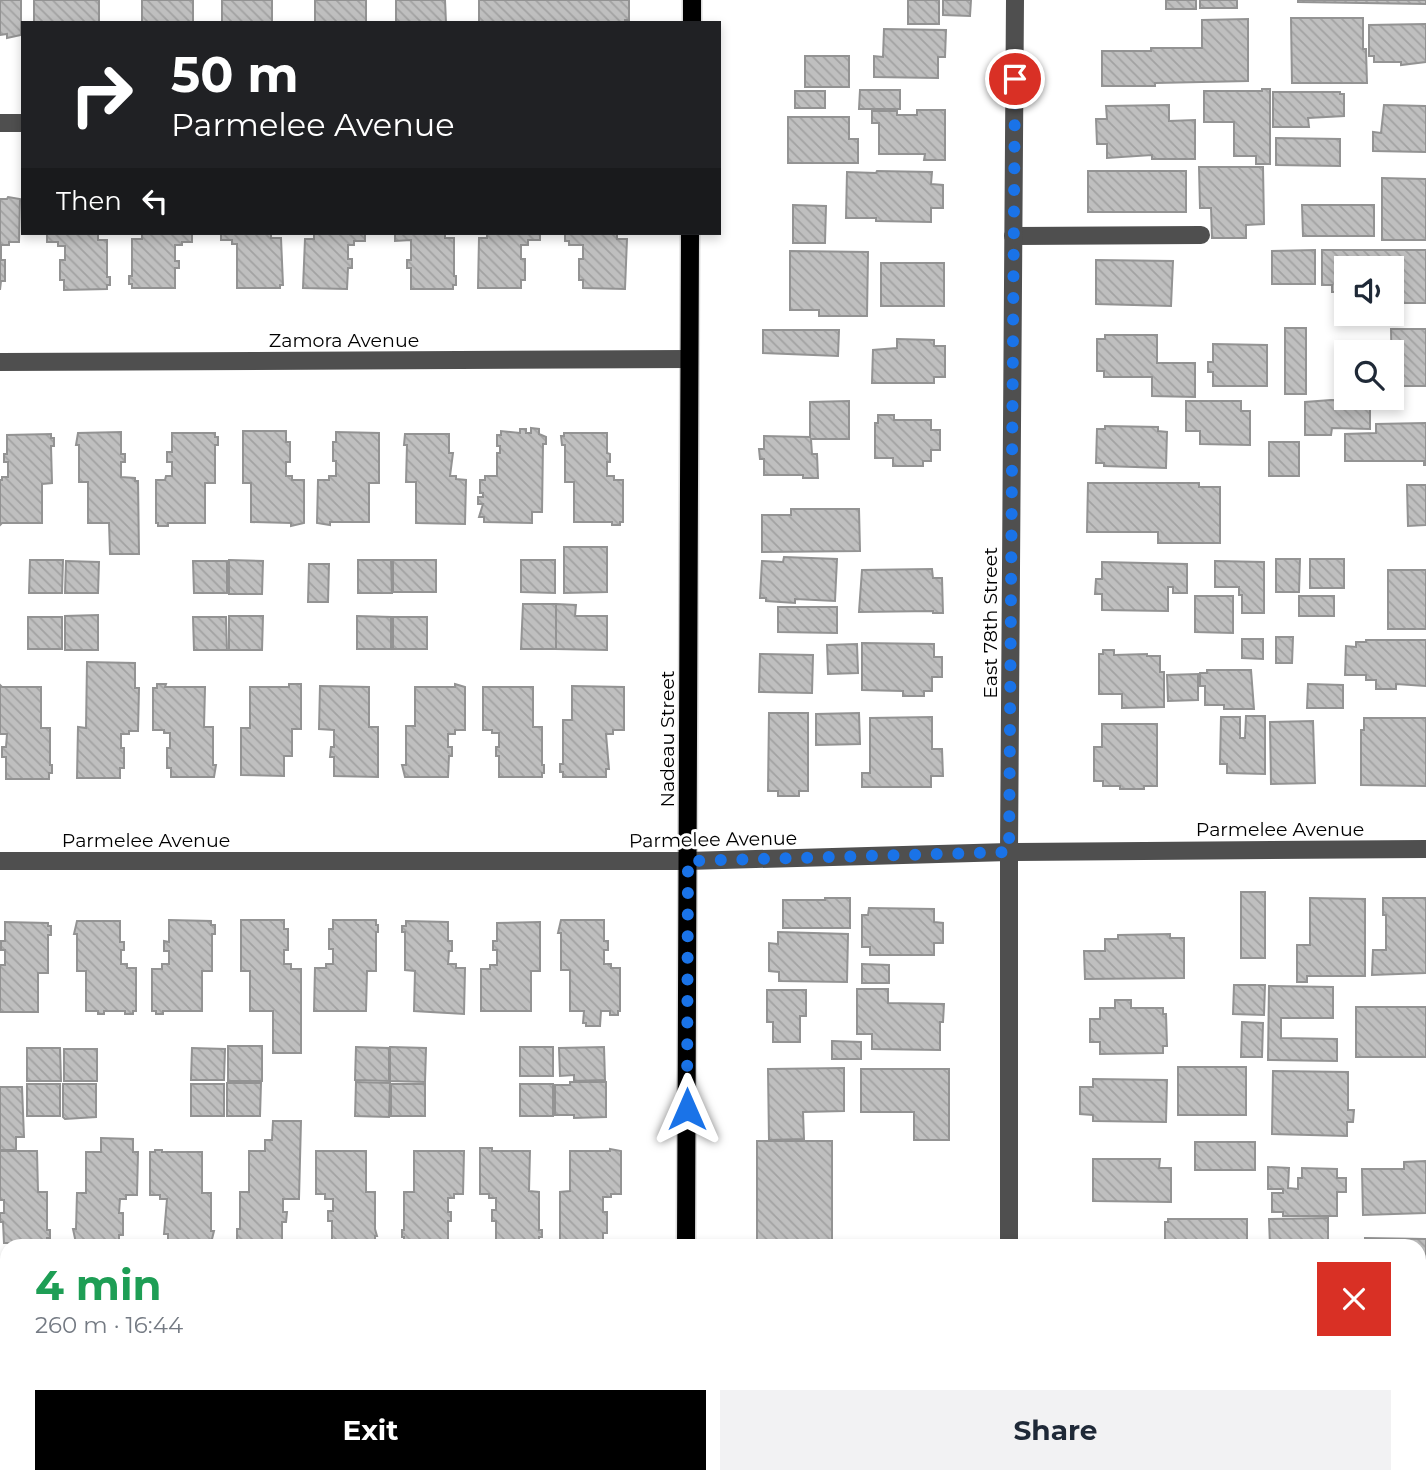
<!DOCTYPE html>
<html lang="en">
<head>
<meta charset="utf-8">
<style>
	:root { --surface:#fff; --page:#f2f2f3; --text:#1f2937; --muted:#747a83; --accent:#000 }
	body { margin:0; font-family:Montserrat,sans-serif; background:var(--page); color:var(--text); height:100vh; display:flex; flex-direction:column; font-size:26px; white-space:nowrap }
	* { box-sizing:border-box; margin:0 }
	p { font-size:23px; color:var(--muted) }
	.icon { flex:none; width:38px; height:38px; fill:none; stroke:currentColor; stroke-width:2; stroke-linecap:round; stroke-linejoin:round }
	.map { position:relative; flex:1; overflow:hidden }
	.sheet { position:absolute; left:0px; top:1239px; width:1426px; height:245px; display:flex; flex-direction:column; background:var(--surface); border-radius:21px 21px 0 0; box-shadow:0 4px 10px #0003 }
	.sheet>* { flex:none }
	.hud { position:absolute; left:21px; top:21px; width:700px; height:214px; border-radius:0px; box-shadow:0 4px 10px #0003; background:#202124; color:#fff; overflow:hidden }
	.tools { position:absolute; left:1334px; top:256px; display:grid; gap:14px }
	.tools a { display:grid; place-items:center; width:70px; height:70px; border-radius:0px; background:var(--surface); box-shadow:0 4px 10px #0003; font-size:35px }
	.pin { position:absolute; display:grid; place-items:center; width:60px; height:60px; color:#fff; margin:-30px; border:4px solid #fff; border-radius:50%; box-shadow:0 2px 7px #0007 }
	.me { position:absolute; width:77px; margin:-38px; rotate:0deg; stroke-linejoin:round; filter:drop-shadow(0 0 5px #0008) }
	.turn { display:flex; align-items:center; gap:24px; height:147px; padding:0 35px; font-size:32px }
	.turn .icon { width:91px; height:91px; stroke-width:2.5 }
	.turn b { display:block; font-size:49px; line-height:60px }
	.then { display:flex; align-items:center; height:66px; padding:0 35px; background:#0003; gap:14px; font-size:26px }
	.round { display:grid; place-items:center; flex:none; width:74px; height:74px; border-radius:0px; background:var(--page) }
	.head { display:flex; align-items:center; justify-content:space-between; height:119px; padding:0 35px }
	h1 { font-size:42px; font-weight:700; line-height:52px; color:#1e9e55 }
	.button { display:flex; gap:14px; margin-top:auto; padding:14px 35px }
	.button a { flex:1; height:80px; border-radius:0px; background:var(--accent); color:#fff; font-size:28px; font-weight:700; line-height:80px; text-align:center }
	.button a+a { background:var(--page); color:var(--text) }
	.map>svg:first-child { display:block }
</style>
</head>
<body>
<div class="map">
<svg width="1426" height="1484" viewBox="0 0 1426 1484">
	<defs>
		<pattern id="building-back-hatch" width="6" height="6" patternUnits="userSpaceOnUse" patternTransform="scale(1.75)"><rect width="6" height="6" fill="#bfbfbf"/><path d="M-1 5l2 2M0 0l6 6M5-1l2 2" fill="none" stroke="#a2a2a2"/></pattern>
	</defs>
	<rect width="100%" height="100%" fill="#fff"/>
	<g fill="url(#building-back-hatch)" stroke="#939393" stroke-width="2">
		<path d="M0,0H21V35L7,38V34L0,35Z"/>
		<rect x="34" y="0" width="65" height="23"/>
		<rect x="142" y="0" width="51" height="23"/>
		<rect x="222" y="0" width="50" height="23"/>
		<rect x="315" y="0" width="51" height="23"/>
		<path d="M396,0H445L446,23H396Z"/>
		<path d="M479,0H629V20H625V23H479Z"/>
		<rect x="908" y="0" width="31" height="24"/>
		<path d="M943,0H971L970,16L943,15Z"/>
		<rect x="1166" y="0" width="30" height="9"/>
		<rect x="1200" y="0" width="37" height="8"/>
		<path d="M1298,0H1426V4L1298,2Z"/>
		<path d="M1291,18H1363V49H1366L1367,83H1292Z"/>
		<path d="M1248,19V81L1155,83V86H1102V51H1151V48H1202V20Z"/>
		<path d="M1426,24V62L1401,65V62H1374V56H1369V25Z"/>
		<path d="M884,29L946,30L945,57H938V78L874,77V56L883,57Z"/>
		<rect x="805" y="56" width="44" height="31"/>
		<path d="M1262,89H1270V164H1256V156H1234V122H1204V91H1262Z"/>
		<path d="M860,90H900V109H859Z"/>
		<rect x="795" y="91" width="30" height="17"/>
		<path d="M1273,92H1340V94H1344V116L1308,118L1309,127H1273Z"/>
		<path d="M1169,105V121L1195,120V159H1152V155L1107,158V144H1097L1096,119H1107L1106,106Z"/>
		<path d="M1384,105L1426,106V152L1373,151V132L1381,133Z"/>
		<path d="M917,110H945V160H924L925,154H879V123H872V111H897V115H917Z"/>
		<path d="M788,117H849V139H858V163H788Z"/>
		<path d="M1276,138L1340,139V166L1276,165Z"/>
		<path d="M1199,167H1263L1264,224L1246,225V238H1212L1211,208H1200Z"/>
		<path d="M877,171L932,172L931,184L943,185V208H931V222L876,221V218H846L847,172L876,173Z"/>
		<rect x="1088" y="171" width="98" height="41"/>
		<path d="M1382,178L1426,179V240H1382Z"/>
		<path d="M8,197L20,199L19,242H9V245H1V260H5V281H1L0,290V199H7Z"/>
		<path d="M793,205L826,206L825,243H793Z"/>
		<path d="M1302,205H1374V236H1303Z"/>
		<path d="M47,233H98V240H107V277H110V285H107V289L64,290V280H60V260H65V246H58V242H47Z"/>
		<path d="M142,233H192V242H182V245H175V261H179V268H175V288H132V284H129V276H132V239H142Z"/>
		<path d="M221,233H271V238H281L283,285H280V288H237V244H232V240H221Z"/>
		<path d="M314,233H365V241H354V245H348V259H352V268H348L347,289L303,288L305,239H314Z"/>
		<path d="M395,233H445V238H454V276H456V285H453V289H411V268H407V260H411V240L395,241Z"/>
		<path d="M487,233H540V240H528V245H521V259H525V280H521V288H478L479,238H487Z"/>
		<path d="M565,233H617V239H627L625,289L583,288V280H579V259H583V245H569V241H565Z"/>
		<path d="M1315,250V284H1272V251Z"/>
		<path d="M1322,250H1426V303H1391V268H1346V292H1332V285H1322Z"/>
		<path d="M790,251L868,252L867,316H819V310H790Z"/>
		<path d="M1096,260L1173,261L1171,306L1096,304Z"/>
		<rect x="881" y="263" width="63" height="43"/>
		<rect x="1285" y="328" width="21" height="66"/>
		<path d="M1391,329H1426V386H1392Z"/>
		<path d="M763,330H839L838,356L763,353Z"/>
		<path d="M1105,335H1157V363H1195V397L1152,396V377H1104V371H1097V339H1105Z"/>
		<path d="M897,339L934,340V346H945V377H934V383H872L873,350L897,348Z"/>
		<path d="M1213,344L1267,345V386H1213V372H1208V362H1213Z"/>
		<path d="M1331,400L1370,401V429L1332,428L1331,435H1305V402Z"/>
		<path d="M849,401V439H811L812,454H817L818,478H803V475H764V459H760L759,449H764V436L810,437V402Z"/>
		<path d="M1186,401H1241V411H1250V445L1200,444V431H1186Z"/>
		<path d="M878,415H894V420H931V430H940V450H931V461H923V466H893V458H875V423H878Z"/>
		<path d="M1426,423V465H1424V461H1345V434L1376,433V424Z"/>
		<path d="M1105,426L1158,427V431L1167,432L1166,468L1104,466V463H1096L1097,429H1105Z"/>
		<path d="M531,428L539,429V434L546,437V444H543L542,512H532V523L484,522V517H479L483,504H478V497H483V493H480V480H485V476H497V453H500V446H497V435H501V431L520,433V429H526V433H531Z"/>
		<path d="M243,431H286V442H290V462H286V476H292V480H304V523L291,526V523L251,522V483H243Z"/>
		<path d="M121,432V454H125V462H121V477L135,478V481H138L139,554H110L109,523H88V482H79V445H76L78,433Z"/>
		<path d="M336,432L379,433V483H369V522H330V525L317,523L318,480H329V476H336V461H333V442H336Z"/>
		<path d="M172,433H215V437H218V445H215V483H205V523H168V526H158V523H156V480H165L166,476H172V462H167V452H172Z"/>
		<path d="M564,433H607V453L610,454V462H607V476H614V480H623V522H620V525H612V522H574V482H565V445H562L561,436H564Z"/>
		<path d="M51,434V438H54V446H51L52,483L42,484V523H2L0,525V480H2V477H8V462H4V454H7V435Z"/>
		<path d="M405,434H449V453H453L450,476H456V479L466,480L465,524L416,523V482H406L407,445H404Z"/>
		<rect x="1269" y="442" width="30" height="34"/>
		<path d="M1088,483H1199V487H1220V543H1158V532H1087Z"/>
		<path d="M1407,485H1426V525L1408,526Z"/>
		<path d="M791,509H859L860,551L762,552V515H791Z"/>
		<path d="M564,547H607V592L564,593Z"/>
		<path d="M784,557L837,559L835,601L795,599V603L766,601V598H760L762,561L783,562Z"/>
		<path d="M1276,559H1300L1299,592H1276Z"/>
		<rect x="1310" y="559" width="34" height="29"/>
		<path d="M30,560H63L62,593H29Z"/>
		<path d="M229,560L263,561L262,594H229Z"/>
		<path d="M358,560H391L392,593H358Z"/>
		<rect x="393" y="560" width="43" height="32"/>
		<path d="M521,560H555V593L521,592Z"/>
		<path d="M66,561L99,562L98,593H65Z"/>
		<path d="M193,561H227V593H194Z"/>
		<path d="M1215,561L1264,562V613H1242V595H1239V587H1215Z"/>
		<path d="M1102,562L1187,564V593H1173V587H1168V611L1102,610V594H1095L1096,579H1102Z"/>
		<path d="M309,564H329L328,602H308Z"/>
		<path d="M932,569L933,578H942L943,613H933V611L859,612L862,570Z"/>
		<rect x="1388" y="570" width="38" height="59"/>
		<path d="M1195,596H1233V633L1195,632Z"/>
		<rect x="1299" y="596" width="35" height="20"/>
		<path d="M523,604H556V649H521Z"/>
		<path d="M556,604L576,605L575,616H607V650L556,649Z"/>
		<path d="M778,607H837V633L778,632Z"/>
		<path d="M98,615V650H65V616Z"/>
		<path d="M229,616H263L262,650H229Z"/>
		<path d="M357,616L391,617V649H357Z"/>
		<rect x="28" y="617" width="34" height="32"/>
		<path d="M193,617H226L227,650H194Z"/>
		<rect x="393" y="617" width="34" height="32"/>
		<path d="M1276,637H1293L1292,663H1276Z"/>
		<path d="M1242,639H1263V659L1242,658Z"/>
		<path d="M1366,640H1426V686L1396,684V689H1376V680H1366V675H1345L1346,646L1356,647V642H1366Z"/>
		<path d="M862,643L934,644V657H942V677H932V691H924V696H903V691L862,690Z"/>
		<path d="M857,644L858,673L828,674L827,645Z"/>
		<path d="M1103,650H1114V655L1147,654V656H1160V672H1164V707L1122,708V694H1099V654H1103Z"/>
		<path d="M760,654L813,655L812,693L759,692Z"/>
		<path d="M87,662L135,663V688H139L138,731H129V734H121V748H124V768H120V778H77L78,727L86,728Z"/>
		<path d="M1207,670H1251L1254,709H1224V705H1205V686H1200V673H1207Z"/>
		<path d="M1198,674V700L1168,701L1167,675Z"/>
		<path d="M157,684H166L165,687H205L204,727H213V765H216L214,777H171V768H167V748H170V733H164V730H153V688H157Z"/>
		<path d="M289,684H301V729H292V756H284V776L241,775V728H250V687H289Z"/>
		<path d="M455,684L465,687V730H455V734H448V747H452V756H449L448,777H405L402,765H406V726H415V687H455Z"/>
		<path d="M1308,684L1343,685V708H1307Z"/>
		<path d="M0,685L2,687H41V728H50V765H52V773H49V779H6V757H2V747H6L7,734H0Z"/>
		<path d="M320,686L369,687V727H378V777L334,776V757H330L331,747H334V730L319,729Z"/>
		<path d="M572,686L624,687V730H613V734H606L609,769H606V777H563V772H560V764H563V720H572Z"/>
		<path d="M483,687H533V727H542V765H544V773H542V777H499V756H496V747H499V733H492V730H483Z"/>
		<path d="M769,713H808V791H799V796H778V791H768Z"/>
		<path d="M859,713L860,744L816,745V714Z"/>
		<path d="M1246,716H1265V774L1227,773V764H1220L1221,717H1240V738H1245Z"/>
		<path d="M932,717V749H942L943,776H931V787H862V773H870V718Z"/>
		<path d="M1364,718H1426V786L1361,785V730H1364Z"/>
		<path d="M1313,721L1315,783L1271,784L1270,722Z"/>
		<path d="M1102,724H1157V786H1144V789H1120V786H1103V781H1094V747H1102Z"/>
		<rect x="1241" y="892" width="24" height="66"/>
		<path d="M825,898H850V928H783V900H825Z"/>
		<path d="M1310,898L1365,899V976H1307V982H1297V945H1310Z"/>
		<path d="M1383,898H1426V973L1372,975L1373,950H1386V915H1383Z"/>
		<path d="M869,908L934,909V922L943,923V943H934V955H870V947H862V915H868Z"/>
		<path d="M169,920L211,921V925H215V934H212V971H202V1011H163V1014H156V1011H152V969H162V964H169V951H164V941L169,942Z"/>
		<path d="M241,920H284V929H288V950H284V964H291V969H301V1053H273V1011H250V971H241Z"/>
		<path d="M333,920H376V925H378V932H376V971H367L366,1011H314L315,968H326V964H333V949H329V929H333Z"/>
		<path d="M561,920H604V941H608V950H604V964H611V968H620V1011H618V1015H610V1011H601L600,1026H586V1023H583L584,1011H570V970H561V933H558Z"/>
		<path d="M77,921H120V942H124V950H121V964H127V968H136V1011H133V1014H125V1011H104V1014H98V1011H86V971H77V934H74Z"/>
		<path d="M406,921L448,922V941H452V951H449L448,964H456V968H465L464,1014L414,1011L415,971L405,970V932H402V926H406Z"/>
		<path d="M5,922L48,923V926H51V935H48V973H38V1012H0V965H5V950H1V941H5Z"/>
		<path d="M540,922V971H531V1011H481V969H490V965H497V950H493V941H497V923Z"/>
		<path d="M778,932L848,934L847,982L779,981V972L769,971V943L778,944Z"/>
		<path d="M1170,934V938H1184V978L1085,979L1084,951H1105V939H1118V935Z"/>
		<path d="M862,964L889,965V983H862Z"/>
		<path d="M1234,985H1265L1264,1015L1233,1014Z"/>
		<path d="M1269,986L1333,987V1018H1281V1038L1337,1039V1061L1268,1060Z"/>
		<path d="M857,989H888V1003L944,1004L943,1022H940V1050L872,1049V1034H857Z"/>
		<path d="M767,990H806V1016H800V1042H773V1022H767Z"/>
		<path d="M1115,1000H1131V1008H1163V1014H1166L1167,1046H1163V1053L1100,1054V1042H1090V1019H1100V1008H1115Z"/>
		<rect x="1356" y="1007" width="70" height="50"/>
		<path d="M1242,1022L1263,1023L1262,1057H1241Z"/>
		<path d="M832,1041L861,1042V1059H832Z"/>
		<rect x="228" y="1046" width="34" height="35"/>
		<path d="M356,1047L389,1048V1081L355,1080Z"/>
		<path d="M390,1047L426,1048L425,1082L390,1081Z"/>
		<rect x="520" y="1047" width="33" height="29"/>
		<path d="M604,1047L605,1080L574,1081V1075L560,1076L559,1048Z"/>
		<path d="M27,1048H60L61,1081H27Z"/>
		<path d="M192,1048L225,1049L224,1080H191Z"/>
		<rect x="64" y="1049" width="33" height="32"/>
		<rect x="1178" y="1067" width="68" height="48"/>
		<path d="M844,1068V1111L803,1112L804,1139L769,1140L768,1069Z"/>
		<path d="M861,1069H949V1140H914V1112H861Z"/>
		<path d="M1273,1071L1348,1072V1110H1354L1353,1122H1347V1136L1272,1134Z"/>
		<path d="M1093,1079L1167,1080L1166,1122L1093,1121V1115L1080,1114V1087H1093Z"/>
		<path d="M356,1082L390,1083L389,1117L355,1116Z"/>
		<path d="M570,1082H606V1117L574,1118V1115H555V1085H570Z"/>
		<path d="M227,1083H261L260,1116H227Z"/>
		<rect x="27" y="1084" width="33" height="32"/>
		<path d="M63,1084H96V1117L65,1119L63,1117Z"/>
		<rect x="191" y="1084" width="33" height="32"/>
		<rect x="391" y="1084" width="34" height="32"/>
		<rect x="520" y="1084" width="33" height="32"/>
		<path d="M0,1087H22L24,1137H16V1150H0Z"/>
		<path d="M273,1121H301L299,1199H283V1212H287L286,1222H282V1241L237,1240V1229H240V1192H249V1151H265V1140H272Z"/>
		<path d="M101,1138L133,1139V1152H138L137,1195H126V1199H120L119,1213H123V1235H119V1243H76L73,1229H76L77,1193H86V1152H101Z"/>
		<rect x="757" y="1141" width="75" height="105"/>
		<rect x="1195" y="1142" width="60" height="28"/>
		<path d="M480,1148H492V1151H530L529,1191L539,1192V1230H542V1237H539V1243L496,1242V1221H492V1210H496V1198H489V1194H480Z"/>
		<path d="M610,1149L621,1151V1194H611V1197H603V1212H607V1233H603V1242H560V1192L570,1191V1151H610Z"/>
		<path d="M155,1150H162V1152H202V1193H211V1231H214L211,1243H168V1234H164L167,1199H160V1195H150V1152H155Z"/>
		<path d="M0,1151H37L38,1192H47V1230H50V1238H47V1243H4L3,1222H0V1213H4V1200H0Z"/>
		<path d="M316,1151H366V1192H375V1229L377,1236H375V1241H332V1221H328V1211H333V1199H325V1194H316Z"/>
		<path d="M414,1151H464L463,1194H454V1198H448V1212H451V1221H448V1243H404V1237H402V1230H404V1192H414Z"/>
		<path d="M1093,1159H1160L1159,1168H1171V1202L1093,1201Z"/>
		<path d="M1426,1161V1213L1363,1215L1362,1169H1404V1162Z"/>
		<path d="M1268,1167L1289,1168L1288,1188L1298,1189V1178H1302V1168L1337,1169V1178H1346V1192H1337V1216H1283V1212H1272V1193H1283V1189H1268Z"/>
		<path d="M1328,1218V1246H1270L1269,1219Z"/>
		<path d="M1168,1219H1247V1246H1165V1222H1168Z"/>
		<path d="M1365,1238L1426,1239V1284H1419V1246H1365Z"/>
		<rect x="1419" y="1300" width="7" height="63"/>
		<rect x="1419" y="1386" width="7" height="61"/>
		<path d="M1,1420H7V1467H1L0,1471Z"/>
		<path d="M1419,1459L1420,1464H1426V1484H1331V1477H1419Z"/>
		<path d="M62,1477H136V1484H109V1478H91V1484H62Z"/>
		<rect x="224" y="1477" width="36" height="7"/>
		<rect x="1096" y="1477" width="95" height="7"/>
		<path d="M1232,1477H1262V1484H1222V1480H1232Z"/>
		<rect x="1281" y="1477" width="43" height="7"/>
	</g>
	<g fill="none" stroke-linecap="round" stroke-linejoin="round">
		<defs>
			<g id="major">
				<path d="M692,23V0"/>
				<path d="M686,1246L690,233"/>
				<path d="M685,1484V1477"/>
			</g>
		</defs>
		<use href="#major" stroke="#dbdbdb" stroke-width="21"/>
		<g stroke="#4f4f4f" stroke-width="18">
			<path d="M0,123H23"/>
			<path d="M1013,236L1201,235"/>
			<path d="M0,362L689,359"/>
			<path d="M0,861H688L1009,852L1426,849"/>
			<path d="M1009,1246V852L1015,0"/>
			<path d="M0,1328H7"/>
			<path d="M1009,1477V1484"/>
			<path d="M685,1481L945,1480V1484"/>
		</g>
		<use href="#major" stroke="#000" stroke-width="18"/>
	</g>
	<g fill="none" stroke-linecap="round" stroke-linejoin="round">
		<path stroke="#1a73e8" stroke-width="12" stroke-dasharray="0 21.6" d="M687,1109L688,861L1009,852L1015,79"/>
	</g>
	<g text-anchor="middle" stroke-width="6" stroke-linejoin="round" paint-order="stroke">
		<g font-size="19" fill="#000" stroke="#fff">
			<text x="344" y="347">Zamora Avenue</text>
			<text transform="translate(990 623) rotate(-90)" y="7">East 78th Street</text>
			<text transform="translate(667 739) rotate(-90)" y="7">Nadeau Street</text>
			<text x="1280" y="836">Parmelee Avenue</text>
			<text transform="translate(713 839) rotate(-1)" y="7">Parmelee Avenue</text>
			<text x="146" y="847">Parmelee Avenue</text>
		</g>
	</g>
</svg>
<div class="tools">
<a><svg class="icon" aria-label="sound" viewBox="0 0 24 24"><path d="M4 9h4l5-4v14l-5-4H4zM17 9q2 3 0 6"/></svg></a>
<a><svg class="icon" aria-label="search" viewBox="0 0 24 24"><circle cx="10" cy="10" r="6"/><path d="M15 15l6 6"/></svg></a>
</div>
<div class="pin" style="left:1015px;top:79px;background:#d93025"><svg class="icon" aria-label="arrive" viewBox="0 0 24 24"><path d="M6 21V4h12l-3 4 3 4H6"/></svg></div>
<svg class="me" style="left:687px;top:1109px" viewBox="-20 -20 40 40"><path d="M0-17L14 15 0 8-14 15z" fill="#1a73e8" stroke="#fff" stroke-width="4"/></svg>
<div class="hud">
<div class="turn"><svg class="icon" aria-label="right" viewBox="0 0 24 24"><path d="M7 20v-9h11M14 6l5 5-5 5"/></svg><div><b>50 m</b>Parmelee Avenue</div></div>
<div class="then">Then<svg class="icon" aria-label="left" viewBox="0 0 24 24"><path d="M17 20v-9H6M10 6l-5 5 5 5"/></svg></div>
</div>
<section class="sheet">
<div class="head"><div><h1>4 min</h1><p>260 m · 16:44</p></div><a class="round" style="background:#d93025;color:#fff"><svg class="icon" aria-label="close" viewBox="0 0 24 24"><path d="M6 6l12 12M18 6L6 18"/></svg></a></div>
<div class="button"><a>Exit</a><a>Share</a></div>
</section>
</div>
</body>
</html>
